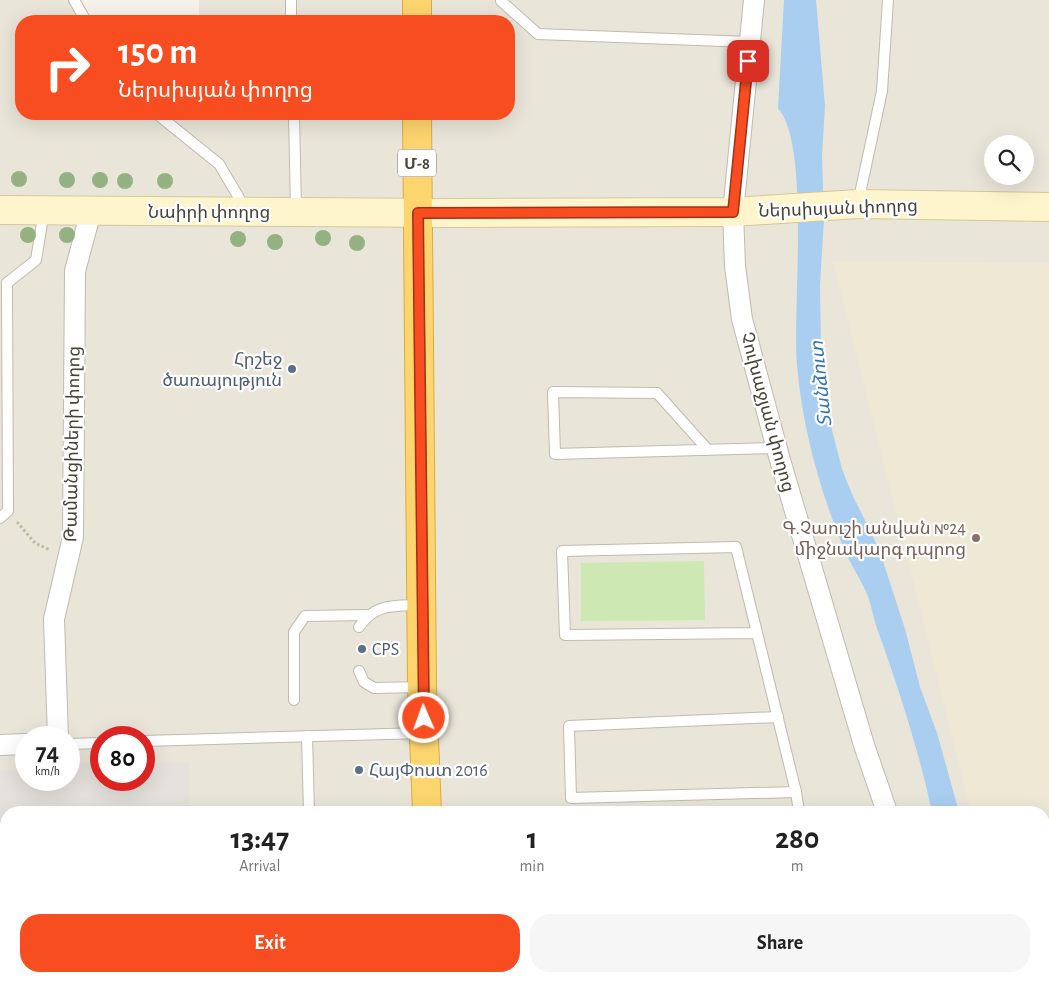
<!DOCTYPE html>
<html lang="en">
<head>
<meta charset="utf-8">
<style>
	:root { --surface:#fff; --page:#f6f6f6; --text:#222; --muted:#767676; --accent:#f74d20 }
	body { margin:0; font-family:"Alegreya Sans","Noto Sans Armenian",sans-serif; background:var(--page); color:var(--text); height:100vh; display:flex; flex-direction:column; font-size:19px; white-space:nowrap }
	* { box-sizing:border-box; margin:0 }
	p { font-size:16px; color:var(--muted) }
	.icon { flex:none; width:28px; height:28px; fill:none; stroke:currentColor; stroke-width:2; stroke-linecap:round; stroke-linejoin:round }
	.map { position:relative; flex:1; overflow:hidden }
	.details { position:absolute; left:0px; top:806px; width:1050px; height:176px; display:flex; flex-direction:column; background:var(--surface); border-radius:20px 20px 0 0; box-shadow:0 5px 20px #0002 }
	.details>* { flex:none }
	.top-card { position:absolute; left:15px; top:15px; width:500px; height:105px; border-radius:20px; box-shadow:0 5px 20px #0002; background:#f74d20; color:#fff; overflow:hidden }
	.buttons { position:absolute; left:984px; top:135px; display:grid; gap:10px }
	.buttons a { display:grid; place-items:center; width:50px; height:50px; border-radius:50%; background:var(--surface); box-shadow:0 5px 20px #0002; font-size:25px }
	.speed { position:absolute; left:15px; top:726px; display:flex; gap:10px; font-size:25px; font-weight:700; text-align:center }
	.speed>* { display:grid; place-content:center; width:65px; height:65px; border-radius:50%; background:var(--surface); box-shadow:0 5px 20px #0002; line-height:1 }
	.speed small { font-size:12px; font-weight:400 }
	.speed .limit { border:8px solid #d22; background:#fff; color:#111 }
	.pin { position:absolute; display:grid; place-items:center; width:42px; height:42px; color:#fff; margin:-21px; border-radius:10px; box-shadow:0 2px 8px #0006 }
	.me { position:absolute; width:55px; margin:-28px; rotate:358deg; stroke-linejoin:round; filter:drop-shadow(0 0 4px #0008) }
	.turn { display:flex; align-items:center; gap:18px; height:105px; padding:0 20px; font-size:22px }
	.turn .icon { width:65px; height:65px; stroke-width:2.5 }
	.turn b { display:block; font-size:35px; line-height:42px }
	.eta { display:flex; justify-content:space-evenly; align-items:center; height:85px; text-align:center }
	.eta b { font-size:30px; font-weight:600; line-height:35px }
	.cta { display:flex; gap:10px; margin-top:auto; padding:10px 20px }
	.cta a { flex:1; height:58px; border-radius:20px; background:var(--accent); color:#fff; font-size:20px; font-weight:600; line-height:58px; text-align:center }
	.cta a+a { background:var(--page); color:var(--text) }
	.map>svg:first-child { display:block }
</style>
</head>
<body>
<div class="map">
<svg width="1049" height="982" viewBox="0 0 1049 982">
	<rect width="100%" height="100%" fill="#f5f2eb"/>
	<path fill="#e9e5d9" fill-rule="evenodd" d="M0,0H80L93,21H21V114H509V21H199V0H1049V982H932L930,976H1044V812H6V976H403V982H0ZM992,144H1025V176H992ZM26,738H69V780H26ZM101,738H144V780H101Z"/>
	<g fill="#e5e1dc">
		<path d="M86,763H101V780H144V763H189V812H6V976H191L192,982H0V771L26,770V780H69V765Z"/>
		<path d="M449,976H930L932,982H449Z"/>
	</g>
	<path fill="#eee8d5" d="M833,261L1049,263V924L1044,925V812H971Z"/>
	<path fill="#cee8b4" d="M704,561L705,620L581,621V563Z"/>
	<g fill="#a9cef0">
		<path d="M784,0H816L825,106L822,156L824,219L820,285L821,353L832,430L842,469L852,494L879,549L905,629L920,687L937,733L959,812H932C919,751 899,690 878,631C874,621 872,609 869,599C862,580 849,563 842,544C819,488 802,425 797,365C792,310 811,146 778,108Z"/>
		<path d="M979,976H996L998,982H981Z"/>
	</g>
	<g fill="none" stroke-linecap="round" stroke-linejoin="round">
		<defs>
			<g id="lane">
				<path d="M74,0L86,21"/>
				<path d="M291,0V21"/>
				<path d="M501,1L538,34L750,42"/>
				<path d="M157,114L219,164L245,208"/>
				<path d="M294,114L296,211"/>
				<path d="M858,203L882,91L888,0"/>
				<path d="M7,283L36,260L44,211"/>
				<path d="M708,450L657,393L553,392L555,454L777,448"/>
				<path d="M0,518L8,511L7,283"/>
				<path d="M359,627C375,603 394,606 421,605"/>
				<path d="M757,633L565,635L562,551L736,547L796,792L799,812"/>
				<path d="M359,671L364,682L374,688L421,687"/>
				<path d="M294,700V632L305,616L367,615"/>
				<path d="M778,717L569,726L571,798L796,792"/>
				<path d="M307,736L309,812"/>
				<path d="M144,741L423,733"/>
				<path d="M69,744L101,743"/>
				<path d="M252,976L253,982"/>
			</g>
			<g id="street">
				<path d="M754,0L733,212L735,266L742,319L780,460L864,745L887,812"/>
				<path d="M58,738L54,619L73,537L75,271L91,211"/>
				<path d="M0,745L26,744"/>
				<path d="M941,976L943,982"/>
			</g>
			<path id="secondary" d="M0,210L456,213L733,212L858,204L1049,207"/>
			<g id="highway">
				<path d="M417,0V21"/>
				<path d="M417,114L422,687L427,812"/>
				<path d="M431,976V982"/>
			</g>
		</defs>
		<use href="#lane" stroke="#c1bbad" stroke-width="12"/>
		<use href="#street" stroke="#c1bbad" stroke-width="22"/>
		<use href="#secondary" stroke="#d4c89b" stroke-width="30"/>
		<use href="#highway" stroke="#dcab3e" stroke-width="30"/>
		<g stroke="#c2b89e" stroke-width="3" stroke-dasharray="2.5 2.5" stroke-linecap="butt">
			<path d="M17,522L35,543L50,550"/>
			<path d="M1044,927H1049"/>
		</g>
		<use href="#lane" stroke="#fff" stroke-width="10"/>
		<use href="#street" stroke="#fff" stroke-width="20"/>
		<use href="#secondary" stroke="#fef5cc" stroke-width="28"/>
		<use href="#highway" stroke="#fcd56f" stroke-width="28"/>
	</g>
	<g fill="#94b181">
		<circle cx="19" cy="179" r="8"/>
		<circle cx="67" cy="180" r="8"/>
		<circle cx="100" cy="180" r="8"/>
		<circle cx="125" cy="181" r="8"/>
		<circle cx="165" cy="181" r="8"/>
		<circle cx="28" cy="235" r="8"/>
		<circle cx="67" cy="235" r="8"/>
		<circle cx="323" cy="238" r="8"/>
		<circle cx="238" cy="239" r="8"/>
		<circle cx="275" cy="242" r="8"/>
		<circle cx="357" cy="243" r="8"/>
	</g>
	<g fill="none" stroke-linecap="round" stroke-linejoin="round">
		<defs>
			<path id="route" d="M424,718L418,213L733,212L748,61"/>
		</defs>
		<use href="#route" stroke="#a13215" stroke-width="12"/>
		<use href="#route" stroke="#f74d20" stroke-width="9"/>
	</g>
	<g fill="#5c6f8a" stroke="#fff" stroke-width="2">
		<circle cx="292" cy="369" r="5"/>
		<circle cx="362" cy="649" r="5"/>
		<circle cx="359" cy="770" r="5"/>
	</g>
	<circle fill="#8d6e63" stroke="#fff" stroke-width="2" cx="976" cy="538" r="5"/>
	<g text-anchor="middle" stroke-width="4.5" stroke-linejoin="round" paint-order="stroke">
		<rect fill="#fff" stroke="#807c74" stroke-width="1" x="398" y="149.5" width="38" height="27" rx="4"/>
		<g font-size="16" font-weight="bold" fill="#494438">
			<text x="417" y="169">Մ-8</text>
		</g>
		<g font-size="18" fill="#494438" stroke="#fff">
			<text transform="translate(838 208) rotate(-2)" y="6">Ներսիսյան փողոց</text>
			<text x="209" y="218">Նաիրի փողոց</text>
			<text transform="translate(768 412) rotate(75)" y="6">Չուխաջյան փողոց</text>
			<text transform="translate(72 444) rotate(-89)" y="6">Թամանցիների փողոց</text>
		</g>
		<g font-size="18" fill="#4e5e75" stroke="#fff" text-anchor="start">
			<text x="282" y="365" text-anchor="end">Հրշեջ<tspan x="282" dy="21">ծառայություն</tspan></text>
			<text x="372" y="655">CPS</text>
			<text x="369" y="776">ՀայՓոստ 2016</text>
		</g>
		<g font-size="18" fill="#785e54" stroke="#fff" text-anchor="end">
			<text x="966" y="534">Գ.Չաուշի անվան №24<tspan x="966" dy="21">միջնակարգ դպրոց</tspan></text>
		</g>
		<g font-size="19" font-style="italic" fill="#3275b5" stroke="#fff">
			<text transform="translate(820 384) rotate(-96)" y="7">Տանձուտ</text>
		</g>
	</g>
</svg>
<div class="buttons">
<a><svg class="icon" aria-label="search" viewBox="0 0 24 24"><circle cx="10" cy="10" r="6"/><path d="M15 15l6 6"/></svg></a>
</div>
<div class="speed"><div>74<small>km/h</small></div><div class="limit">80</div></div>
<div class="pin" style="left:748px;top:61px;background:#d93025"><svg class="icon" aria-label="arrive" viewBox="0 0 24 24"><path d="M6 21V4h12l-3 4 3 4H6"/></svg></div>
<svg class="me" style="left:424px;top:718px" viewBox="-20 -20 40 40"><circle r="17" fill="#f74d20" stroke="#fff" stroke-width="3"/><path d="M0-11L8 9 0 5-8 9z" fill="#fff"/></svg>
<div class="top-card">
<div class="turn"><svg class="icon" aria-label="right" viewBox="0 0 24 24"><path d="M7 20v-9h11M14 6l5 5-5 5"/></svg><div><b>150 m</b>Ներսիսյան փողոց</div></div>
</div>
<section class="details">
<div class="eta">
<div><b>13:47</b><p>Arrival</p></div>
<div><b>1</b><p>min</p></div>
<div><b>280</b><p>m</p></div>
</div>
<div class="cta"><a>Exit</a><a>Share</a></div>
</section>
</div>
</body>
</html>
